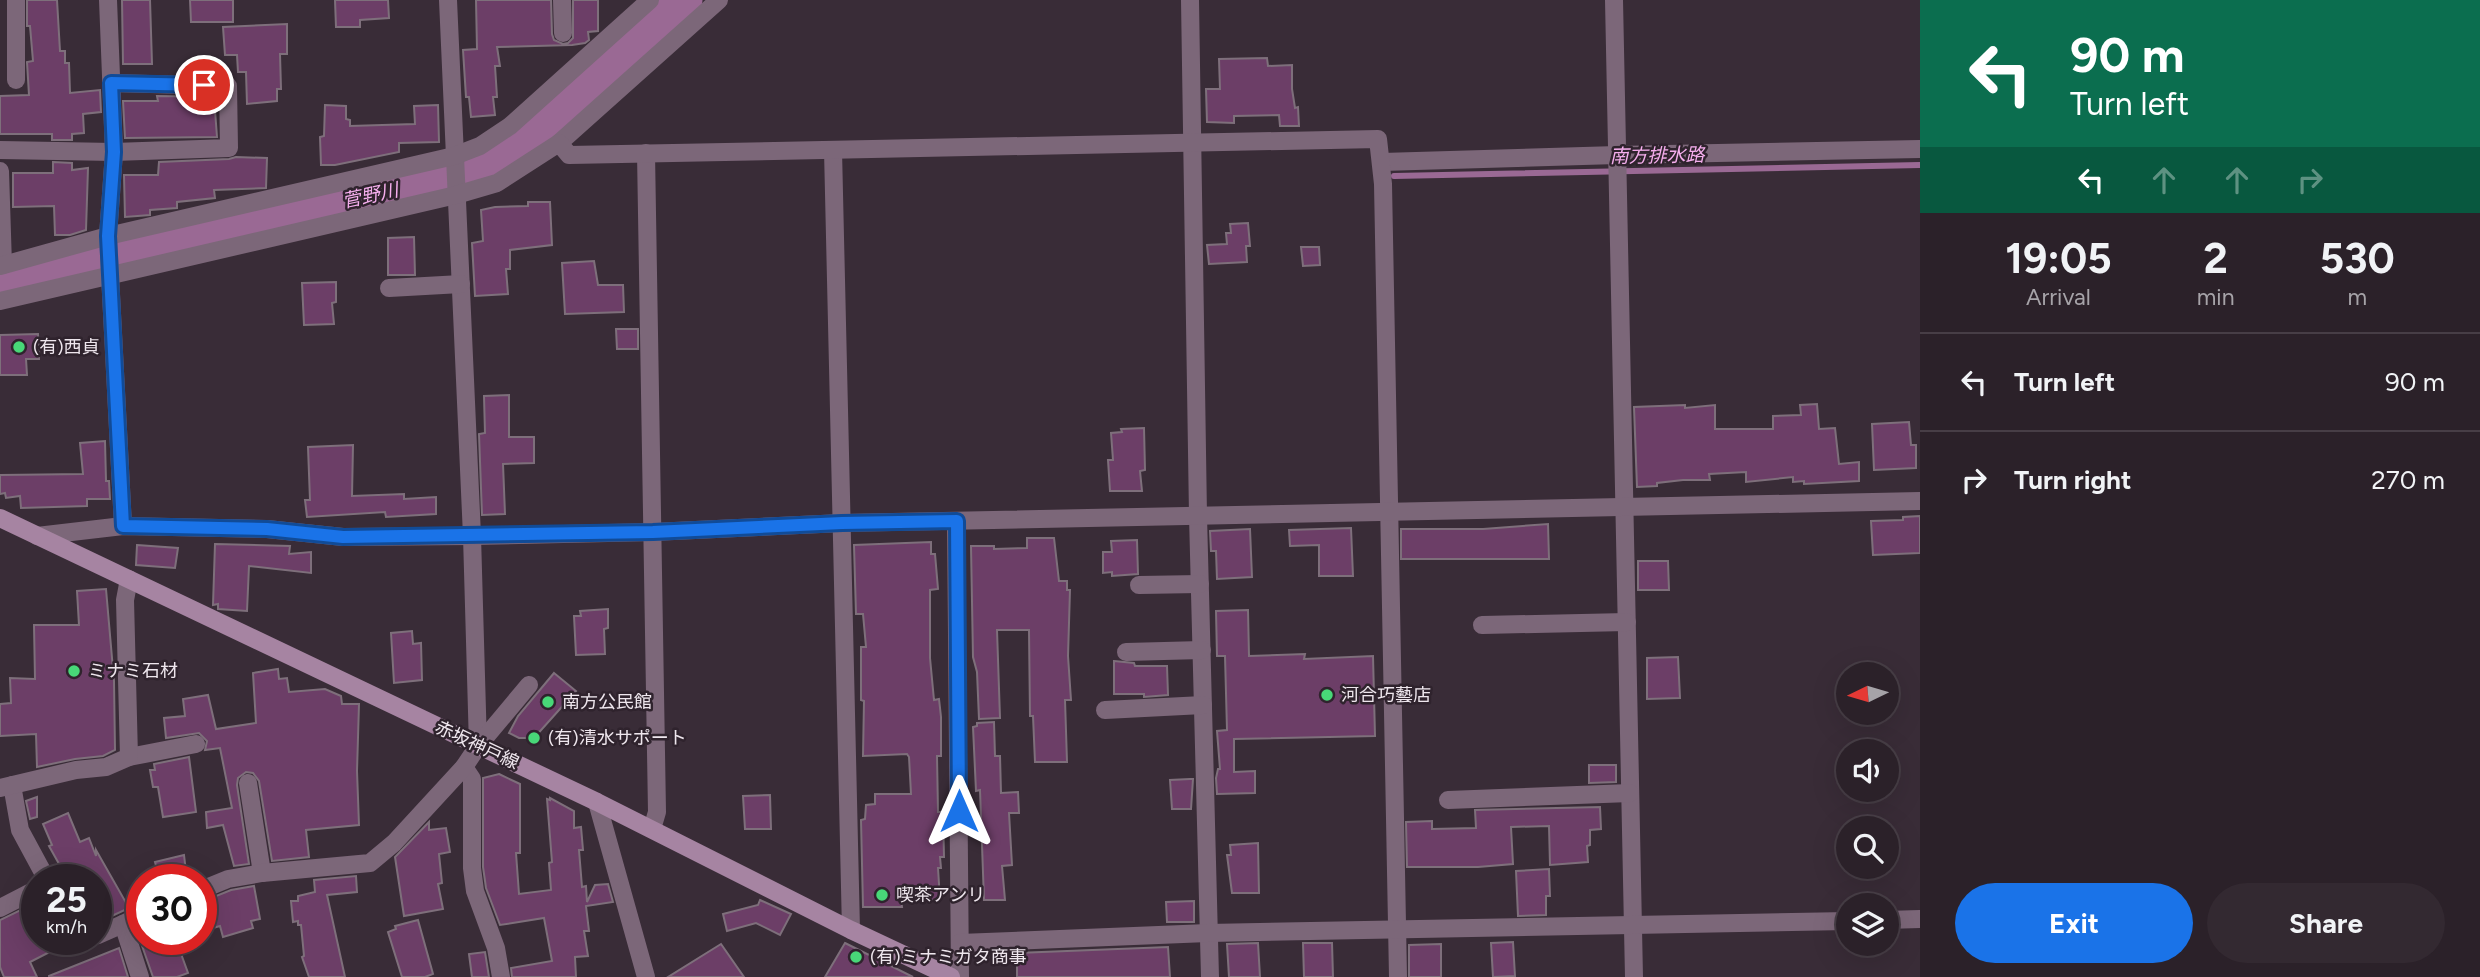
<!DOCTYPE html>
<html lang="en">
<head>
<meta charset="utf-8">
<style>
	:root { --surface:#2b2129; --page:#332931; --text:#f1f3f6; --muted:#a6a3a8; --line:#473e46; --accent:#1a73e8 }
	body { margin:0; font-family:Figtree,"Noto Sans JP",sans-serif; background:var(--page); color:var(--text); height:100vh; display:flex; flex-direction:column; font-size:26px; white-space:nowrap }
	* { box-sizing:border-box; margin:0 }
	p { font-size:23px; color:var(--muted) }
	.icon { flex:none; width:38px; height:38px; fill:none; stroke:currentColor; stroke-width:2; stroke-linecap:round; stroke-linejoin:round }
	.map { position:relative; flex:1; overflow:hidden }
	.details { display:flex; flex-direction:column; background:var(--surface); width:560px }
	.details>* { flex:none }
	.guide { background:#0b6e4f; color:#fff; overflow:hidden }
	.needle { width:46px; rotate:265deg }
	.buttons { position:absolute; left:1836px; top:662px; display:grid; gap:14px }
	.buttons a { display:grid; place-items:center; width:63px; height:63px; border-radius:50%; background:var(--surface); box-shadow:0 7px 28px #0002,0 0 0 2px var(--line); font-size:35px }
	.speed { position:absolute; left:21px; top:864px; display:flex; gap:14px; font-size:35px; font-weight:700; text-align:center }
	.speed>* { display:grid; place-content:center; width:91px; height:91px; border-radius:50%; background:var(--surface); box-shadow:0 7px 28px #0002,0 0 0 2px var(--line); line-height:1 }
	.speed small { font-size:18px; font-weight:400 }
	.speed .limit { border:10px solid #d22; background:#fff; color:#111 }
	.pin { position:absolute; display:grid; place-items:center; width:60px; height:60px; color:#fff; margin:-30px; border:4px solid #fff; border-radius:50%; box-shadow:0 2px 7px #0007 }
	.me { position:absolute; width:77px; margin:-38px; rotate:0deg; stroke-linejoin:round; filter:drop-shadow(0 0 5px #0008) }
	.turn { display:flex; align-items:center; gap:24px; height:147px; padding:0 35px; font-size:32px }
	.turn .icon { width:91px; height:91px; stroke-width:2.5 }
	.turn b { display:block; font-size:49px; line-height:60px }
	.lanes { display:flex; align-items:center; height:66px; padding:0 35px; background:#0003; justify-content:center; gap:35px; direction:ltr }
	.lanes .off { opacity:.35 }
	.eta { display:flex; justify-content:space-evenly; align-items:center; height:119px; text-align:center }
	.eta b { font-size:42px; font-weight:700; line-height:49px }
	.primary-button { display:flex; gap:14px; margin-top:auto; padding:14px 35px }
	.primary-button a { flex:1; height:80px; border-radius:42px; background:var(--accent); color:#fff; font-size:28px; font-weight:700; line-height:80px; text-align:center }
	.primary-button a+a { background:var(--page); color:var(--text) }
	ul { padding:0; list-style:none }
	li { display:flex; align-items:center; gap:21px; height:98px; padding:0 35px; border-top:2px solid var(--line) }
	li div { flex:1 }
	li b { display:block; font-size:26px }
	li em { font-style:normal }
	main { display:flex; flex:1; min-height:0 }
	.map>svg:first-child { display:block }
</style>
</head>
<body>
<main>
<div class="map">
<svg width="1920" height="977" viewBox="0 0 1920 977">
	<rect width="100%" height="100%" fill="#392c37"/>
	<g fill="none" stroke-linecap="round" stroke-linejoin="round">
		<path stroke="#9a6994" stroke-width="6" d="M1394,176L1920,165"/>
		<path stroke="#9a6994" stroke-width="37" d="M0,276L396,192L483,170L548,124L684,0"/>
	</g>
	<g fill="#6c3e67" stroke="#7e6f7b" stroke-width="2">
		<path d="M27,0H57L60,51H65V63H69L70,93L100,90L101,112L83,114L84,133L72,134V140H52V134H0V96L29,95L27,62L33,61L30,26H27Z"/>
		<path d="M122,0H150L152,64H123Z"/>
		<path d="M190,0H233V22H191Z"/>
		<path d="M335,0H388L389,18L360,20V27H336Z"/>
		<path d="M476,0H551L552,34L554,40L563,44L568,43L573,38V0H598V31L588,32L589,40L585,43L572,45L497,47L500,66H495L497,97H493L495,115L471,117L469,97H466L463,50L477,49Z"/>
		<path d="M287,24V54H280L281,89H277V101L247,104L246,72H238L237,55H225L223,27Z"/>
		<path d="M1267,58L1268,66L1292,65V89L1295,108L1298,107L1299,126H1280L1279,115L1234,116V123L1207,122L1206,89H1220L1219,59Z"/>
		<path d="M157,96L214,97L217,137L125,138L123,101H158Z"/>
		<path d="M325,105L346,106V119L350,120V126L415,124L414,106L438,105L439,142L399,143V152L335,165H321L320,137L324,136Z"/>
		<path d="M236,157L267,158L266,188L214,190L215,198L177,202V208L150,210V215L125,217L124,175H158L159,162L229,159Z"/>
		<path d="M53,162L72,163V170L88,168L86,230L70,235H55L54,206L13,207V173H53Z"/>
		<path d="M528,202H550L552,245L510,250V269H506L508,294L475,296L472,243L483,241L481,210L495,207L528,206Z"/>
		<path d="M1248,223L1250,246H1246L1247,262L1209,264L1207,245L1227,244L1226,233H1231L1230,224Z"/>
		<path d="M414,237L415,275H388V238Z"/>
		<path d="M1301,247H1319L1320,265L1303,266Z"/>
		<path d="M594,261L598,285H623L624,312L565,314L562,263Z"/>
		<path d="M336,282V302L332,303L334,324L304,325L302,283Z"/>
		<path d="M616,329H638V349H617Z"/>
		<path d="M38,334L39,359H26L27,375H0V335Z"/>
		<path d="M509,395V437H534V463L503,464L505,514L482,515L479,434L485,433L484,396Z"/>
		<path d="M1817,404L1819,429L1835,428L1839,464L1859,462V481L1804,484V481L1793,482V477L1746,482V472L1709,474L1710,480H1683L1657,483V486L1637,487L1634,407L1685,405V408L1715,405V429H1773V416L1801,415L1800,405Z"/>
		<path d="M1909,422L1911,445H1916V468L1874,470L1872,424Z"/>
		<path d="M1144,428L1145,470L1140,471L1142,491H1110L1108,460H1113L1111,433L1122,432L1121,429Z"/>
		<path d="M105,441L106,481H109L110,499H87V506L21,508L20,496L6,498L5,493L0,494V475L83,474L80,443Z"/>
		<path d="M353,445L352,496L404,494V499L436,497V514L386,517L385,512L307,517L305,500H310L308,447Z"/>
		<path d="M1920,516V553L1873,555L1871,521L1903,520V517Z"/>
		<path d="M1548,524L1549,559H1401V529H1483Z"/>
		<path d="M1351,528L1353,576H1319V545L1290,546L1289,530Z"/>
		<path d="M1250,529L1252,577L1217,579L1216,551H1211L1210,531Z"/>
		<path d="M1027,538H1054L1059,581H1067V590H1070L1068,656L1071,700H1065L1067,762H1035L1033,716H1030L1029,630H997L1000,718L979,719L977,672L973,657L971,546H994V549L1027,548Z"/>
		<path d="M1137,540L1138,574L1112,576V572L1103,573V552H1112L1111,541Z"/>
		<path d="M931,542V554H935L938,589L930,590V658L934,700L939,699L941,717V756H937L938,812H943L944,857H940L941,868H938L940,900H901L902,907H863L861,820L865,819L866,805L875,804V794H911L909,757L907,754L863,756L864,701L861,700V647H866L863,614H856L854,545Z"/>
		<path d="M215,544L290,546L289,554L311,552V573L249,566L247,611L218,609V604L213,605Z"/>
		<path d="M137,545L178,548L175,568L136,565Z"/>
		<path d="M1638,561H1668L1669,590H1638Z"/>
		<path d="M106,589L114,681L115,750L103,756L75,759L37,767L36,734L0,736V704L11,703L10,678L35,679L34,625H79L77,591Z"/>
		<path d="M608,609V628L604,629L605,654L576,655L574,616H581L580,611Z"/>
		<path d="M1248,610L1249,656L1305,654L1304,659L1373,656L1375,736L1234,739V772L1255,771V793L1217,794L1216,778L1218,769H1220L1217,731L1227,730L1225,656H1217L1216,611Z"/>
		<path d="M412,631L413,644L421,643L422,680L394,683L391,633Z"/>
		<path d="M1678,657L1680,698L1647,699V658Z"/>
		<path d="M1114,661L1134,663L1135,666H1167L1168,695L1144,697V694H1114Z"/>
		<path d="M278,669L279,679L287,678L289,692L325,689L341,696L342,704H359L357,771L359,825L306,830L309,857L272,861L259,781L253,773L246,772L238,778L237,785L249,864L234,866L223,825L207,828L206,812L232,808L220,748L205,750L207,741L199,733L166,738L164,718L185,716L183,699L208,695L216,729L256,723L253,673Z"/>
		<path d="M554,673L576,691L534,738H519L509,733L518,716Z"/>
		<path d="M994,722L995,756H1000L1001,793L1018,792L1019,813H1009L1012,865L1002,866L1005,900H984L980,790L976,791L973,727L977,726V723Z"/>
		<path d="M189,757L196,812L163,817L158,787H153L150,770H155L154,764Z"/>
		<path d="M1589,765H1616V782L1589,783Z"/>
		<path d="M499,774L520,784V853H516L519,894L551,890L549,863L552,862L547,799L550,800V798L574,811V828L581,827L583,850H579L582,887L586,886L587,902L595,885L608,884L613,902L586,906L589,931H584L588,956L575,957L576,977H512L511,968L552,961L544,918L500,925L486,888L483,867V778Z"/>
		<path d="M1190,779H1193L1191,809H1172L1170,780Z"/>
		<path d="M770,795L771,829H745L743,796Z"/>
		<path d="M37,797V817L30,819L26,801Z"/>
		<path d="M1600,807L1601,829L1590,830V845L1587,846L1588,862L1550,865L1549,826L1511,827L1513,864L1478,867H1407L1406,822L1432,821V829L1476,828L1475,810Z"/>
		<path d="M68,813L80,842L89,838L96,856V850L129,908L99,922H96V880H68L49,846L52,845L43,824Z"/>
		<path d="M429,822V830L446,828L450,852L439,854L442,883L438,884L443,909L404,916L395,857Z"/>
		<path d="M1258,843L1259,893H1232L1227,855H1231L1230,845Z"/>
		<path d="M184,855L187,880H160L155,862Z"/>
		<path d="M1549,869L1550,896H1546V915L1518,916L1516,871Z"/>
		<path d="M356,876L357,892L327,895L345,977H309L302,957L304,956L301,925H298V921L293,922L291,901H298V896L315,892L314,880Z"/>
		<path d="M254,886L260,919L251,921L253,928L223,937L220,926L213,928L206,900L231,890Z"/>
		<path d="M760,900L791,914L780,935L756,923L727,931L723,914L758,905Z"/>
		<path d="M1194,901V922H1167L1166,902Z"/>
		<path d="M37,902V940H73L30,962L37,977H4L0,967V920Z"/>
		<path d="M418,920L433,974L425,977H402L388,932L396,929L395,926Z"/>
		<path d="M140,940H176L188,973L177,977H153Z"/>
		<path d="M1513,942L1515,976L1493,977L1491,943Z"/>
		<path d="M845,943L913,977H825Z"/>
		<path d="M1258,943L1260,977H1229L1227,944Z"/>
		<path d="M1303,943H1332L1333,977H1304Z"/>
		<path d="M721,944L744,977H668Z"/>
		<path d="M1441,944V977H1409V945Z"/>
		<path d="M1168,947L1170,977H1017V953Z"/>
		<path d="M119,948L128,977H49V976Z"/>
		<path d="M485,952L489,977H472L469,954Z"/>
	</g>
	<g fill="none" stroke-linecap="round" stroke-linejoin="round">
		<g stroke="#7c6779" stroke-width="18">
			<path d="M108,0L114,152L108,236L123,526"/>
			<path d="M448,0L472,536L478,746"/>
			<path d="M562,0L563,33"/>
			<path d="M1190,0L1198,516L1210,977"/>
			<path d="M1614,0L1634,977"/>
			<path d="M16,80V0"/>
			<path d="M559,143L719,0"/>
			<path d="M0,150L114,152L229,148L228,86L111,83"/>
			<path d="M833,150L851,930"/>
			<path d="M646,153L657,812L652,829"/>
			<path d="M1382,162L1617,155L1920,149"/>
			<path d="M0,171L3,265"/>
			<path d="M0,266L108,236L454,156L480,146L510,126L650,0"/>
			<path d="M389,288L461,284"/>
			<path d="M0,301L456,195L497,183L559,143L569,155L1378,139L1383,184L1398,977"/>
			<path d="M956,521L960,977"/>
			<path d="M1139,585L1200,584"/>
			<path d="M1482,625L1627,622"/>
			<path d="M1126,652L1202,650"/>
			<path d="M1105,710L1203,705"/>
			<path d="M129,757L196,744"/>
			<path d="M464,767L472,779V868L475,891L496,948L501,977"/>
			<path d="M248,783L262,873"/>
			<path d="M12,785L20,830L47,880"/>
			<path d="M0,788L76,770L106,767L129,757L125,600L129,579"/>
			<path d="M1448,800L1630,793"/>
			<path d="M597,802L646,977"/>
			<path d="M201,890L228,879L262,873L370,863L394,843L464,767L478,746L529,685"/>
			<path d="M0,908L37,889"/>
			<path d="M1886,920L1920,919"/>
			<path d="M96,933L98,935L123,924"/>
			<path d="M960,943L1208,933L1848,921"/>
			<path d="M140,977L123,924L142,915"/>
		</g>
		<path stroke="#7c6779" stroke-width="18" d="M37,536L123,526L267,529L343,537L472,536L653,532L842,523L1920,501"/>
		<path stroke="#a684a2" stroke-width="18" d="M0,518L597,802L851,930L951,977"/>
	</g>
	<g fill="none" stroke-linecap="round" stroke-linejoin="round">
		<defs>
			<path id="route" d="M204,85L111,83L114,152L108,236L123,526L267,529L343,537L653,532L842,523L957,521L959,811"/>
		</defs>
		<use href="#route" stroke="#114b97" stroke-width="18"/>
		<use href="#route" stroke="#1a73e8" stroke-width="12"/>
	</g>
	<g fill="#48d778" stroke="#2f232d" stroke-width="2.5">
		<circle cx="19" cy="347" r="7"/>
		<circle cx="74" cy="671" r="7"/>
		<circle cx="1327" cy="695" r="7"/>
		<circle cx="548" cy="702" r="7"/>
		<circle cx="534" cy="738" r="7"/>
		<circle cx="882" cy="895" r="7"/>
		<circle cx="856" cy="957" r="7"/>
	</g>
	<g text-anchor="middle" stroke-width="5" stroke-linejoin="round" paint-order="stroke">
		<g font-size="18" fill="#eee6ed" stroke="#2f232d" text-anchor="start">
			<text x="33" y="353">(有)西貞</text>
			<text x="88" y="677">ミナミ石材</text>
			<text x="1341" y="701">河合巧藝店</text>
			<text x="562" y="708">南方公民館</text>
			<text x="548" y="744">(有)清水サポート</text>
			<text x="896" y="901">喫茶アンリ</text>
			<text x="870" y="963">(有)ミナミガタ商事</text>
		</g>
		<g font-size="18" fill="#eee6ed" stroke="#2f232d">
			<text transform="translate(477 745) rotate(25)" y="6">赤坂神戸線</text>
		</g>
		<g font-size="19" font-style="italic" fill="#f5aeed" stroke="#2f232d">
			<text transform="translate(1657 155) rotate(-1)" y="7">南方排水路</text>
			<text transform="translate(370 195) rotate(-12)" y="7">菅野川</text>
		</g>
	</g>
</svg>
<div class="buttons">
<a><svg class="needle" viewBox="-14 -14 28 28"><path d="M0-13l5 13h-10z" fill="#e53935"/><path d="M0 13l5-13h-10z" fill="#a6a3a8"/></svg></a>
<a><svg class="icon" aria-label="sound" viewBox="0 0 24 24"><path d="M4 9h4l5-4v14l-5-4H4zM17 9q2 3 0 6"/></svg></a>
<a><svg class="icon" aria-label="search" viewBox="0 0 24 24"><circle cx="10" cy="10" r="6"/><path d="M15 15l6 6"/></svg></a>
<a><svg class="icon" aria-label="layers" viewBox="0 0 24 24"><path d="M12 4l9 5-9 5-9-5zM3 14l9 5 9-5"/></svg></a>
</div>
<div class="speed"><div>25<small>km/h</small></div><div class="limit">30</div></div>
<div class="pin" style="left:204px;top:85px;background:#d93025"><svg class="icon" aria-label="arrive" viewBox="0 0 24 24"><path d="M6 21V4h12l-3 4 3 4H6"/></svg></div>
<svg class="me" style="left:959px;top:811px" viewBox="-20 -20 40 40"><path d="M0-17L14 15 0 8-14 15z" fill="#1a73e8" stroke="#fff" stroke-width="4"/></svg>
</div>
<section class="details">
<div class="guide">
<div class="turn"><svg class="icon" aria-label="left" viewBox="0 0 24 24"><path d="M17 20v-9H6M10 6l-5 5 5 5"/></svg><div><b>90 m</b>Turn left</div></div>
<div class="lanes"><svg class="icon" aria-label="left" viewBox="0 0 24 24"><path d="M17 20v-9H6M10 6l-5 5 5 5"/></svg><svg class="icon off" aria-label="ahead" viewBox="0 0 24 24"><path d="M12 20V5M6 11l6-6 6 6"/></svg><svg class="icon off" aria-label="ahead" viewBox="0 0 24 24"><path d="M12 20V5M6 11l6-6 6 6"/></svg><svg class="icon off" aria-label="right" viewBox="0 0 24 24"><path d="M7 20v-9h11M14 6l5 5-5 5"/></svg></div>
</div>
<div class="eta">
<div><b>19:05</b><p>Arrival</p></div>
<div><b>2</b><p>min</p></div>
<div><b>530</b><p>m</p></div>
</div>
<ul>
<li><svg class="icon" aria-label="left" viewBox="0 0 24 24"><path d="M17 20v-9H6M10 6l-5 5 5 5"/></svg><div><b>Turn left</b></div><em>90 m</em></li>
<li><svg class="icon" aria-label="right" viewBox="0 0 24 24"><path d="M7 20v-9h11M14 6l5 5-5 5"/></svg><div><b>Turn right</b></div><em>270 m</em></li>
</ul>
<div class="primary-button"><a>Exit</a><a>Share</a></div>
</section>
</main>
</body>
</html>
